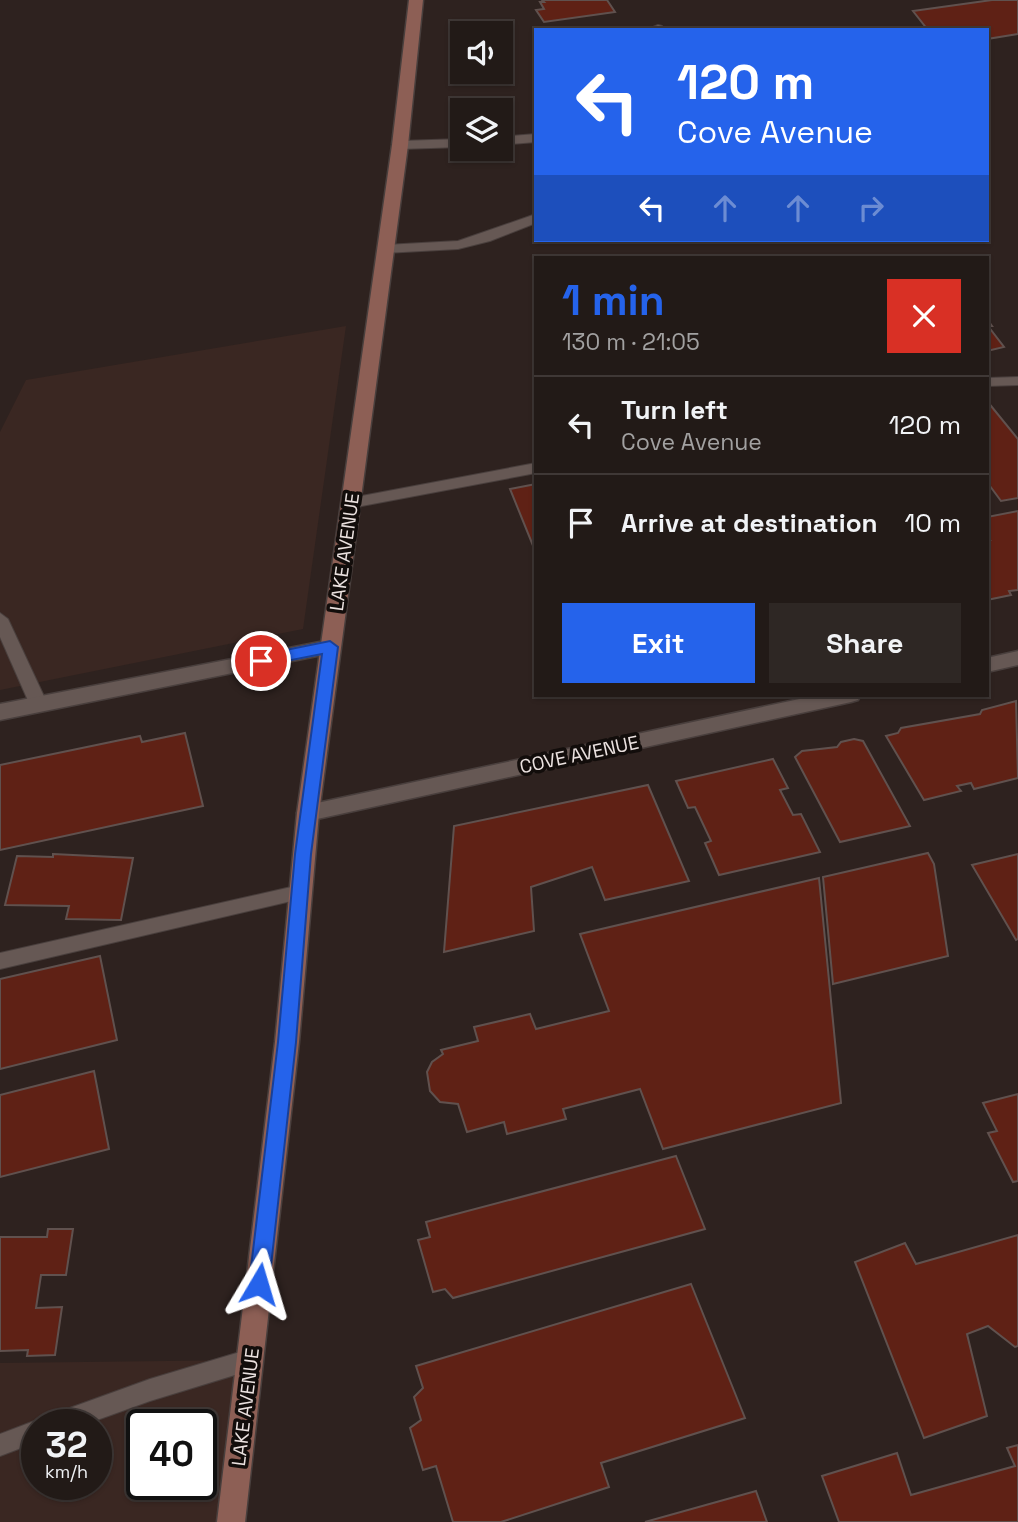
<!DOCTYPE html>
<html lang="en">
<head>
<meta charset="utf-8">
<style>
	:root { --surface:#221a17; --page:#2e2724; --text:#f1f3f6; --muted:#a2a1a1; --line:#3f3836; --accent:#2563eb }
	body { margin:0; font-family:"Space Grotesk",sans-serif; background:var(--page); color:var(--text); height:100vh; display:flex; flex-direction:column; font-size:26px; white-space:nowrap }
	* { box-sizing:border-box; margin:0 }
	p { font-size:23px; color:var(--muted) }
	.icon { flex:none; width:38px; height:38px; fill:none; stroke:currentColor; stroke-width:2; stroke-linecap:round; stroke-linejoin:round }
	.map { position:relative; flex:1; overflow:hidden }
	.drawer { position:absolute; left:534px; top:256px; width:455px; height:441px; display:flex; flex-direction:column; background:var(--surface); border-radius:0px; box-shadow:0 2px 5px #0004,0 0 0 2px var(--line) }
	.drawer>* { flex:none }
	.top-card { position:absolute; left:534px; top:28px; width:455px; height:214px; border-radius:0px; box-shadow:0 2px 5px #0004,0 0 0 2px var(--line); background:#2563eb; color:#fff; overflow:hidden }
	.controls { position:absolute; left:450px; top:21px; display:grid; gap:14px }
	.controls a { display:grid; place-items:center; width:63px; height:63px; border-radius:0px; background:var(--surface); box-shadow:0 2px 5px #0004,0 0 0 2px var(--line); font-size:35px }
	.speed { position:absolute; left:21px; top:1409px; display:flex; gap:14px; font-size:35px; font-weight:700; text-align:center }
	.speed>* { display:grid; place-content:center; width:91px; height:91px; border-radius:50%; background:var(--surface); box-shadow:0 2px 5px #0004,0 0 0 2px var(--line); line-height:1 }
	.speed small { font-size:18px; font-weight:400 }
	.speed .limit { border:4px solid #111; border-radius:10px; background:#fff; color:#111 }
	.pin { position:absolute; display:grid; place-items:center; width:60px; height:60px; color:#fff; margin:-30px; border:4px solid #fff; border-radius:50%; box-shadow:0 2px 7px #0007 }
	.me { position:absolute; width:77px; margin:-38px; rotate:7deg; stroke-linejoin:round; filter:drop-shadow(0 0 5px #0008) }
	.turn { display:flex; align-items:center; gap:24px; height:147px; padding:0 28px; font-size:32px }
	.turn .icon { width:91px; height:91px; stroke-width:2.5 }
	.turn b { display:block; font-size:49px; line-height:60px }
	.lanes { display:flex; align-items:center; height:66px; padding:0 28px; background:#0003; justify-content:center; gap:35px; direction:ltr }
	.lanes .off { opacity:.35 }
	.round { display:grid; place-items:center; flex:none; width:74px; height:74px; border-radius:0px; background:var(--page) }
	.head { display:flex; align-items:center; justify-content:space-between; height:119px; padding:0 28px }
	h1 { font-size:42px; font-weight:800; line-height:52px; color:var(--accent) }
	.button { display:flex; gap:14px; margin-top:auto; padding:14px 28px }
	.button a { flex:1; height:80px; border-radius:0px; background:var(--accent); color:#fff; font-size:28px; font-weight:800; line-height:80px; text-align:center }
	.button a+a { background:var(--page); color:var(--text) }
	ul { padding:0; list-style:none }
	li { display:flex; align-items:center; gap:21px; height:98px; padding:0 28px; border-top:2px solid var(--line) }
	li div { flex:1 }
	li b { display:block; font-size:26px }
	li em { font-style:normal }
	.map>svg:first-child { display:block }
</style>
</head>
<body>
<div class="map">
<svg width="1018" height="1522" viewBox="0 0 1018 1522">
	<rect width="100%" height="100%" fill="#2e221f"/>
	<g fill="#3a2722" fill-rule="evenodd">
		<path d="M346,326L303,629L0,690V432L26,380Z"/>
		<path d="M250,1360L231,1522H0V1363ZM37,1424H96V1484H37ZM142,1424H201V1484H142Z"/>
	</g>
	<g fill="#5f2115" stroke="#60514e" stroke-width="2">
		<path d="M542,0H607L615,12L544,22L536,10L544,9L540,2H544Z"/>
		<path d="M992,0H1018V34L987,39V30H928L913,11Z"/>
		<path d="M987,319L992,326H988L1004,347L987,351Z"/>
		<path d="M987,401L1018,439V498L1001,501L987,482Z"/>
		<path d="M536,484V553L510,489Z"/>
		<path d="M1018,511V590L1009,591L1011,595L987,600V540H990L987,535V517Z"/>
		<path d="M1016,701L1018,778L974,789L971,783L957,786L961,791L924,800L886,736L898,733L901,728L980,714L982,710Z"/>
		<path d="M185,733L203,806L0,850V765L140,736L142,742Z"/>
		<path d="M854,739L863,741L910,826L840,842L795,757L802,751L837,747L841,742Z"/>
		<path d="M773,759L788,788L780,790L793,815L801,814L820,852L719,875L705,843L711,841L695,807L688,808L676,781Z"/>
		<path d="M648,785L689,881L605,900L592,867L531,887L534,931L444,952L454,826Z"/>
		<path d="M928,853L934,864L948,956L833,984L823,877Z"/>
		<path d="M53,854L133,858L121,920L66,919L69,906L5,905L17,856L53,857Z"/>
		<path d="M1018,854V939L1016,940L972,865Z"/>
		<path d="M819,878L841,1103L663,1149L640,1089L563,1109L566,1119L507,1134L504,1122L467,1132L458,1104L440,1102L430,1091L427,1072L432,1062L443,1054L441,1050L478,1041L474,1027L530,1014L536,1029L609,1011L580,934Z"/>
		<path d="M100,956L117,1040L0,1069V979Z"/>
		<path d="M94,1071L109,1149L0,1177V1095Z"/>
		<path d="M1018,1094V1181L1013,1182L988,1133L997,1131L983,1103Z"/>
		<path d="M676,1156L705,1229L453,1298L445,1289L433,1292L418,1240L430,1237L426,1222Z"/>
		<path d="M48,1229H73L66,1275H41L36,1308L62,1307L55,1355L27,1356L28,1350L0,1351V1237H47Z"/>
		<path d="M1018,1235V1346L1015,1347L988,1326L967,1334L987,1416L924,1438L855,1262L905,1243L916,1264Z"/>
		<path d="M691,1284L745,1418L601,1463L609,1487L501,1522H453L436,1466L423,1470L410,1428L421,1420L414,1397L423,1388L416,1366Z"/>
		<path d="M1018,1445V1522H839L822,1476L897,1453L911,1495L1015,1466L1007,1448Z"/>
		<path d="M756,1491L767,1522H645Z"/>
	</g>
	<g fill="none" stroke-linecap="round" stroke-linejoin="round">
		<defs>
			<g id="lane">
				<path d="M658,25L662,26L663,30H646Z"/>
				<path d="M536,134V142L500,145V137Z"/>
				<path d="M462,139V147L400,149L394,145L400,141Z"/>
				<path d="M536,214V223L490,241L458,249L385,253L378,249L385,245L458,241Z"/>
				<path d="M1018,377V385L987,386V378Z"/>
				<path d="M536,463V473L351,508L343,503L351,498Z"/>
				<path d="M0,613L8,619L48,705L45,709L39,711L30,705L0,637Z"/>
				<path d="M300,885L307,887L309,892L307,897L300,899L0,969V953Z"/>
				<path d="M250,1349L258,1352L261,1360L258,1368L150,1401L86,1424H37V1442L0,1456V1434L37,1420L45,1423L48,1416L56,1413L150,1379Z"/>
			</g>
			<g id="street">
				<path d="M330,640L337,642L340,647L337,652L0,720V704Z"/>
				<path d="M1018,651V665L987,672V658Z"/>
				<path d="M818,695H861L858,700L851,702L308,821L300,819L297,813L300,807L308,805Z"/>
			</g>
			<path id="secondary" d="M409,0H423L408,145L319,813L299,1042L245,1522H217L275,1042L297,813L392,145Z"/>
		</defs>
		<use href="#lane" stroke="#493f3d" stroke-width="2"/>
		<use href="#street" stroke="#493f3d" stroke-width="3"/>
		<use href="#secondary" stroke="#493f3d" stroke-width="3"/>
		<use href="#lane" fill="#665854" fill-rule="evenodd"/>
		<use href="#street" fill="#665854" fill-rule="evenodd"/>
		<use href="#secondary" fill="#8d5f55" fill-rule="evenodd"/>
	</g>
	<path fill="#2563eb" stroke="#184099" stroke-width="2" d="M330,641L338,647L311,854L296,1042L269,1284L266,1290L259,1293L252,1290L249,1284L278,1042L295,854L322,654L261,666L254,661L261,655Z"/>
	<g text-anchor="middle" stroke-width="7" stroke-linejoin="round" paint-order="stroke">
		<g font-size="19" fill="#ebe2e0" stroke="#120d0b">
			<text transform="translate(344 552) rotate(-82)" y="7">LAKE AVENUE</text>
			<text transform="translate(579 754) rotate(-12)" y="7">COVE AVENUE</text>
			<text transform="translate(245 1407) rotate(-83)" y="7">LAKE AVENUE</text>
		</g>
	</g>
</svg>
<div class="controls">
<a><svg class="icon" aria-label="sound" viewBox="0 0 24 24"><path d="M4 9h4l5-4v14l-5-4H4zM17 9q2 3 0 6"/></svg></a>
<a><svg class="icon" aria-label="layers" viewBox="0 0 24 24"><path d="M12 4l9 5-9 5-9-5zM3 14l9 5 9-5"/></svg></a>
</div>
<div class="speed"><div>32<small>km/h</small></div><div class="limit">40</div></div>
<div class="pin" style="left:261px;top:661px;background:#d93025"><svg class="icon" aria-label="arrive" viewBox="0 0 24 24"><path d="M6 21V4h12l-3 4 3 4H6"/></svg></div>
<svg class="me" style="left:259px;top:1284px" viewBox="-20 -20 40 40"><path d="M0-17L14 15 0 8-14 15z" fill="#2563eb" stroke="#fff" stroke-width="4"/></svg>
<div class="top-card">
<div class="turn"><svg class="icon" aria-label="left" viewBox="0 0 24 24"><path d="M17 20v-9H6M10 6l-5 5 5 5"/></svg><div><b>120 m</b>Cove Avenue</div></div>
<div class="lanes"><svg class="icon" aria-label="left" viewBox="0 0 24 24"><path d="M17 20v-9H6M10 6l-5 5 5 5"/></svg><svg class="icon off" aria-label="ahead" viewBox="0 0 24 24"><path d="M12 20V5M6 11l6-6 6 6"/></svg><svg class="icon off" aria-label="ahead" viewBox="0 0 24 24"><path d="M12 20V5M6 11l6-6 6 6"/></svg><svg class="icon off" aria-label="right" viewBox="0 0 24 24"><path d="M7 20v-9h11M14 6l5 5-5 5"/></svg></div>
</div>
<section class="drawer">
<div class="head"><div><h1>1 min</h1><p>130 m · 21:05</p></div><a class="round" style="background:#d93025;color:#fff"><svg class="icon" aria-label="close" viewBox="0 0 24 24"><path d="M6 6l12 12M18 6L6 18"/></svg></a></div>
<ul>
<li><svg class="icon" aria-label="left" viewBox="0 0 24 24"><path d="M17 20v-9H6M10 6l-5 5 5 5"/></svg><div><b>Turn left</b><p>Cove Avenue</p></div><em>120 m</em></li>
<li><svg class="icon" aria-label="arrive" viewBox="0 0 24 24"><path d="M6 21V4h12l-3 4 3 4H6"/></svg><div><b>Arrive at destination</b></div><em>10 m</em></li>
</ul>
<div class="button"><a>Exit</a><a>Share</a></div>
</section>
</div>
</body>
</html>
